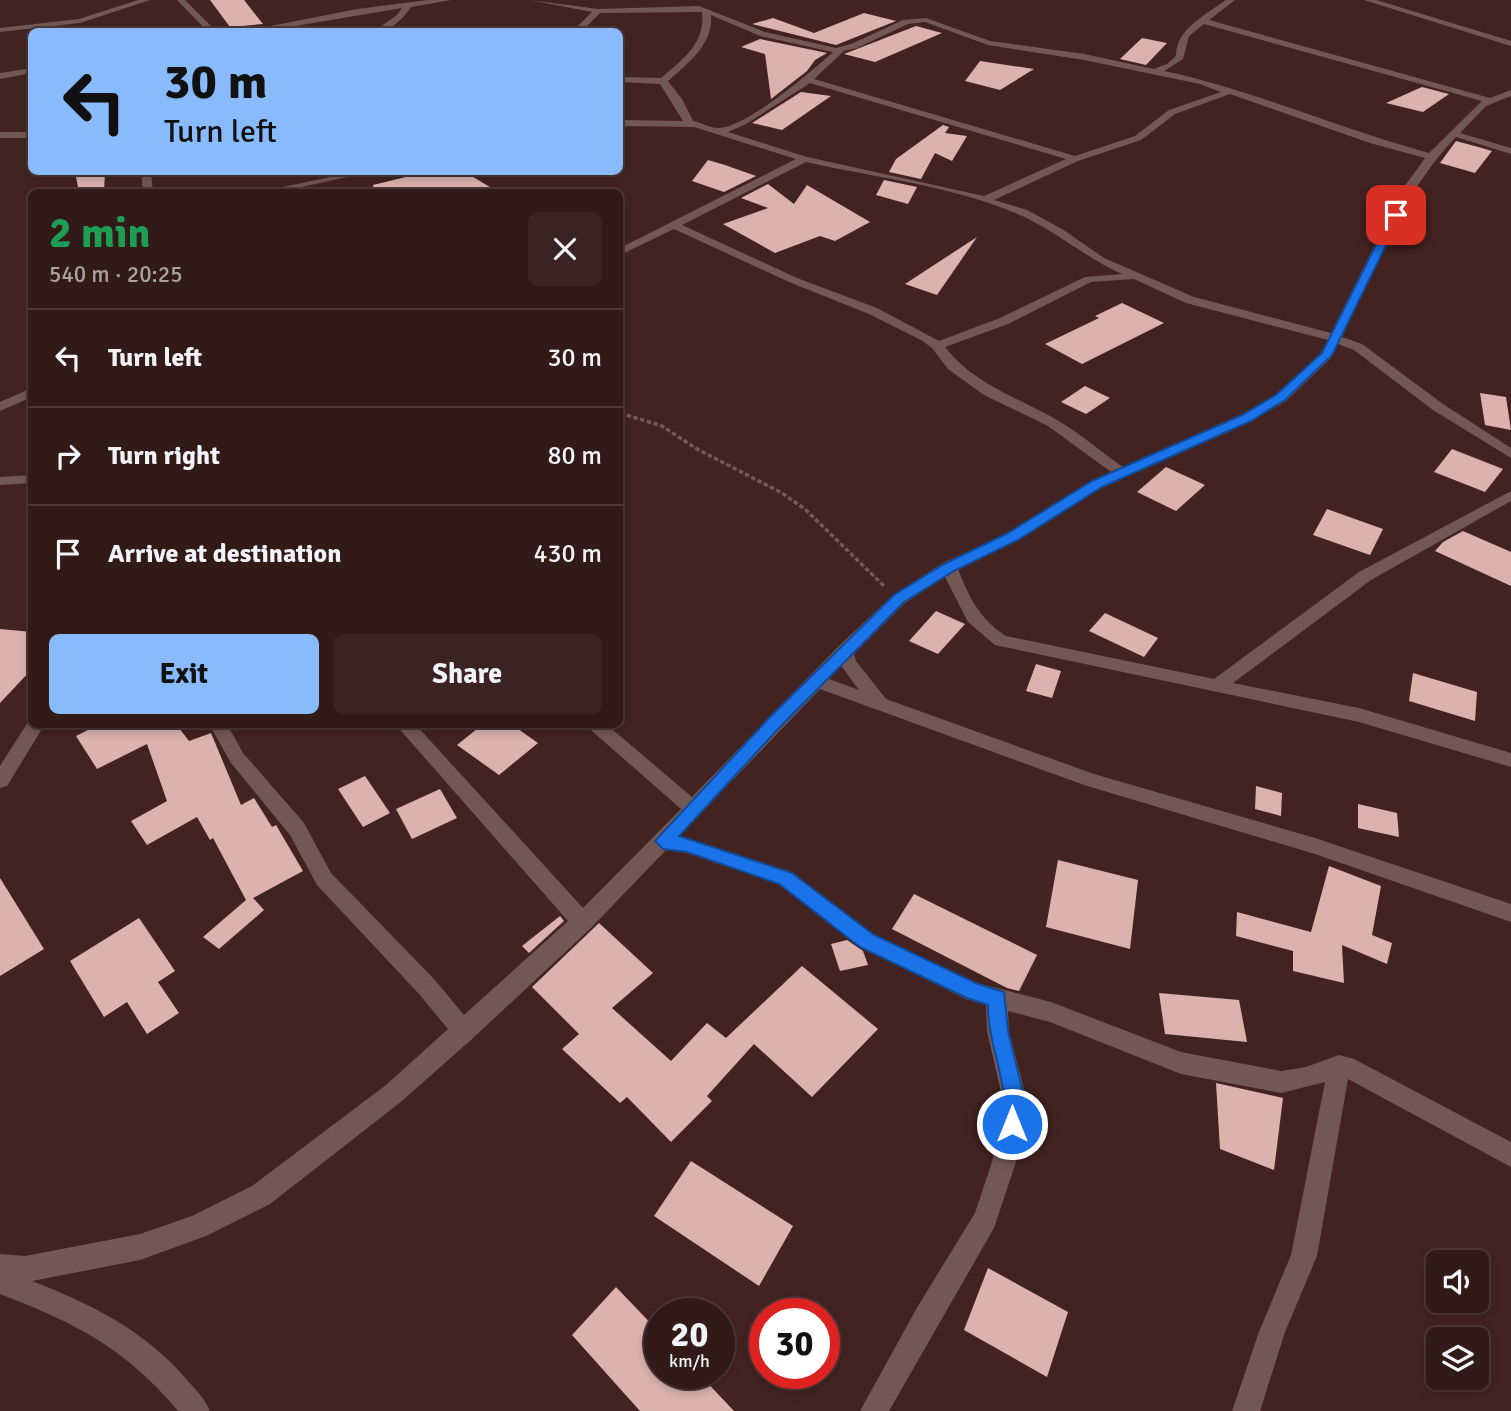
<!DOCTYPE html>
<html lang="en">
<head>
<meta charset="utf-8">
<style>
	:root { --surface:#321a19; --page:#3a2322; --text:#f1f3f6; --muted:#a8a1a2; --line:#4d3838; --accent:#88bafc }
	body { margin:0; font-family:Signika,sans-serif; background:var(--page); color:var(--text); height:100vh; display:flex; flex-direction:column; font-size:26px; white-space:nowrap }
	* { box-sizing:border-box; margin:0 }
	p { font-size:23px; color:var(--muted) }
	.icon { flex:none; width:38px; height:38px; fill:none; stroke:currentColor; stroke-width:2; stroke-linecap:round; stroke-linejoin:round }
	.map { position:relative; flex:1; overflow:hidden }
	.drawer { position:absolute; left:28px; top:189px; width:595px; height:539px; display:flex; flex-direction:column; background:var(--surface); border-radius:10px; box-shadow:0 4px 10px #0003,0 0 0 2px var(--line) }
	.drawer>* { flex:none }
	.guide { position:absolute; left:28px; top:28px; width:595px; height:147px; border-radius:10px; box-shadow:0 4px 10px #0003,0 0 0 2px var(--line); background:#88bafc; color:#111; overflow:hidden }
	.fabs { position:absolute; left:1426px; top:1250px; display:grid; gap:14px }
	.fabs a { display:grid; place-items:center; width:63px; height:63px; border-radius:10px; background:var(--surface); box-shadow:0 4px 10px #0003,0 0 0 2px var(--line); font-size:35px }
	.speed { position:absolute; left:644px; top:1298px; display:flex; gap:14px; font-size:35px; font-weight:700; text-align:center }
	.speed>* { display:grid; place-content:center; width:91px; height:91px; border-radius:50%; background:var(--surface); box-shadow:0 4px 10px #0003,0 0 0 2px var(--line); line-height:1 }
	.speed small { font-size:18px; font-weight:400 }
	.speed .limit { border:10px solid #d22; background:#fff; color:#111 }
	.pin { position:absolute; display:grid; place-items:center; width:60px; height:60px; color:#fff; margin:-30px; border-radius:14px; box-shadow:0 4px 10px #0006 }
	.me { position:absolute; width:77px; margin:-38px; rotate:0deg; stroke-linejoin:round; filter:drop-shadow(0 0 5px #0008) }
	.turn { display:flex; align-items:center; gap:24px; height:147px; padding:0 21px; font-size:32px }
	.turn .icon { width:91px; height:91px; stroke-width:2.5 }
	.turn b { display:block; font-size:49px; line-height:60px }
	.round { display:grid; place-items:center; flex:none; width:74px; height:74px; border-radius:10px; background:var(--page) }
	.headline { display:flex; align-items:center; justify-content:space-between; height:119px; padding:0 21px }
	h1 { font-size:42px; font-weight:700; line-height:52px; color:#1e9e55 }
	.action { display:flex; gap:14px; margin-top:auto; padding:14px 21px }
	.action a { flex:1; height:80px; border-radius:10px; background:var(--accent); color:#111; font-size:28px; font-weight:700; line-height:80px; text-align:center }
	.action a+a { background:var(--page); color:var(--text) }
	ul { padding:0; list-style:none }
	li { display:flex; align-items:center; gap:21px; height:98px; padding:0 21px; border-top:2px solid var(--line) }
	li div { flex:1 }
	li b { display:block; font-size:26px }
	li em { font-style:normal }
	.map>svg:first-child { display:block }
</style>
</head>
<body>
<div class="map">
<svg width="1511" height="1411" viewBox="0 0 1511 1411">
	<rect width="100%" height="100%" fill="#422321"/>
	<g fill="#dbb2ae">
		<path d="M210,0H244L263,24L230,27Z"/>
		<path d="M864,13L896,21L836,45L752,24L773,18L814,33Z"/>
		<path d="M916,26L942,33L875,62L844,54Z"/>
		<path d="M1142,38L1167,43L1146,65L1120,59Z"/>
		<path d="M760,39L827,53L815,60L807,71L771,99L765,54L741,47Z"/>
		<path d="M980,61L1034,69L1000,90L965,81Z"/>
		<path d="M1422,87L1449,94L1423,112L1386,103Z"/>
		<path d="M801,92L831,96L782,130L752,123Z"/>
		<path d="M943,125L949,127L945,133L967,136L952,161L935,153L921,179L889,172L896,159Z"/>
		<path d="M1456,141L1482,148L1492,151L1475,173L1440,163Z"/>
		<path d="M708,160L725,165L756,176L724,192L692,181Z"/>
		<path d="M75,172H105L104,192H79Z"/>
		<path d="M426,172H465L498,192H374L373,185Z"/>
		<path d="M884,180L917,187L908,204L876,195Z"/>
		<path d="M768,184L794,204L807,185L870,222L835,241L820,236L775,253L723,224L768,208L741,198Z"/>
		<path d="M977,237L937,295L905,284Z"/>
		<path d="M1122,303L1164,323L1082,364L1045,344L1099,318L1095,316Z"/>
		<path d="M1085,386L1110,398L1086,414L1061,402Z"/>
		<path d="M1480,393L1506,397L1511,430L1485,425Z"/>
		<path d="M1452,449L1503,469L1485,492L1434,472Z"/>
		<path d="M1166,467L1205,485L1176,511L1137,492Z"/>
		<path d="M1327,509L1383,529L1370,555L1313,535Z"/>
		<path d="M1463,531L1511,552V586L1435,551L1443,542Z"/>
		<path d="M936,611L965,624L938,654L909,641Z"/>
		<path d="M1105,613L1158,638L1144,657L1089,631Z"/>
		<path d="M0,629L32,632V669L0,703Z"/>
		<path d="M1036,664L1061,671L1052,698L1026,691Z"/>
		<path d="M1413,673L1477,692L1475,721L1409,701Z"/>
		<path d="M100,724H186L179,728L189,741L211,733L241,805L254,798L272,827L276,825L303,871L253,898L264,910L219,949L203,937L246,900L213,838L210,840L197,817L147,845L131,821L167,801L147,744L97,769L76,736Z"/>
		<path d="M483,724H511L538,743L499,775L457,745Z"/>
		<path d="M365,776L390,813L363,827L338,789Z"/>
		<path d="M1256,786L1282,793L1281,816L1255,809Z"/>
		<path d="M440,789L457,818L412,839L396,809Z"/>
		<path d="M1358,804L1397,813L1399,837L1358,828Z"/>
		<path d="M1058,860L1138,880L1130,949L1046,927Z"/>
		<path d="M1329,866L1381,886L1372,935L1392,943L1387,964L1342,945L1344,983L1293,971V951L1236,936L1237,912L1311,932Z"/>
		<path d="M0,878L44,949L0,976Z"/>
		<path d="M914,894L1037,955L1019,991L1007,988L892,929Z"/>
		<path d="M560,916L564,921L529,953L522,946Z"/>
		<path d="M139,918L175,971L158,982L179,1013L147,1034L127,1002L104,1017L70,961Z"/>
		<path d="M599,923L653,973L612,1008L671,1061L707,1023L726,1038L802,966L878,1029L812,1097L754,1044L707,1096L712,1101L671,1142L627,1097L620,1103L562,1049L579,1034L532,987Z"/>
		<path d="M847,940L863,951L868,965L840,971L831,944Z"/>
		<path d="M1159,993L1239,1000L1247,1042L1165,1034Z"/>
		<path d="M1216,1083L1283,1098L1274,1170L1220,1149Z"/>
		<path d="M691,1161L793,1226L759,1286L654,1216Z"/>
		<path d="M988,1268L1068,1312L1047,1377L964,1330Z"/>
		<path d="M616,1287L660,1333V1374H699L734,1411H640L572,1335Z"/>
	</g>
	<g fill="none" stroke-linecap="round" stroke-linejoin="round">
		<path stroke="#755957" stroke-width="3.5" stroke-dasharray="4.5 2.5" stroke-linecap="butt" d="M620,413L662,426L697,449L782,493L805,509L884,586"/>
		<g fill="#725855" fill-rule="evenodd">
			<path d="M138,0H150L80,23L0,32V28L79,19Z"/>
			<path d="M177,0H185L217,32H208Z"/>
			<path d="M428,0H451L411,7C402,20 390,32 373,32L397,15L402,8L260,32H240L357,9Z"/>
			<path d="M530,0L598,9L699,6L765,32L836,48L851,44L903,20L926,18L990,41L1084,54L1154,69L1167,64L1176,56C1176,28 1206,15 1226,0H1235L1209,20L1490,98L1511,90V96L1486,106L1460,133L1511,148V154L1456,137C1402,193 1375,268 1342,337L1362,344L1443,404L1511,448V458L1433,410L1354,350L1338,344L1331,358L1286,401L1251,421L1102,487L1018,539L958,569C969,598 980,619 1006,636L1214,679L1359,572L1511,491V501L1371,580L1233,683L1359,708L1511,753V767L1359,722L995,645L968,622L945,577L905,603L854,654L856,661L886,699L1094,774L1315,838L1511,904V922L1315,854L1084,785L820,689L679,836L792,872L874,935L977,983L1051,1002L1181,1052L1281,1071L1306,1067L1339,1055L1354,1059L1511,1142V1167L1348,1079L1317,1256L1285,1332L1260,1411H1232L1259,1332L1291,1255L1325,1082L1281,1093L1181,1074L1050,1022L1008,1011L1009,1031L1028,1105L1016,1162L994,1228L889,1411H860L918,1306L975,1213L992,1162L1004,1105L987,1031L986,1005L966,999L860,947L778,884L687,853L666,850L590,929L472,1039L402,1101L270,1204L206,1236L140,1260L32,1281C91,1304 146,1331 187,1380C196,1390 205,1399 210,1411H178C125,1348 76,1323 0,1294V1254L25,1256L140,1234L192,1216L252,1186L386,1085L448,1029L419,994L317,885L290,835L231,763L209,724H227L243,753L304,823L331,873L435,980L464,1015L568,921L395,724H415L583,908L681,809L584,724H606L692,797L839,646L893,595L943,563L1008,533L1092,481L1111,472L1048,426L984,395L948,369L932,348L921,340L869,314L789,282L674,229L620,255V248L796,159L694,127L620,126V120L683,121L660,84L620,82V77L661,78C682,60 706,43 702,12L600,13L581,32H572L592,12ZM711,15L760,36L833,52C812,71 747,127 719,128C711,129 701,122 693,121L682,99L668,81C687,64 714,44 711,15ZM925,22L988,45L1084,60L1200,84L1221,92L1169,110L1135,136L1075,156L814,79L844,51L857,48L908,24ZM1204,24L1482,101L1429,153C1340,129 1254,90 1164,71L1183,59L1189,36ZM810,83L1066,159L984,196L807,157L728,132L746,124ZM1230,94L1370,143L1425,158L1402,190L1331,333L1194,297L1104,258L1062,229L1027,210L994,200L1078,161L1141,140L1175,114ZM806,162C873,177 958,187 1020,215C1056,231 1086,258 1122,274L1085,277L1000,318L939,341L877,308L797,278L682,225ZM1134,279L1186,303L1328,340C1297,404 1185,440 1123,467C1101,452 1080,433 1057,420C1017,397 975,385 945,347L1008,324L1091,282ZM841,666L842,667L859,690L829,679Z"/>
			<path d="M1364,0H1376L1511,41V46Z"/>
			<path d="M32,68V73L0,79V73Z"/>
			<rect x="0" y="132" width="32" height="6"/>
			<path d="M141,172H151L153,192H143Z"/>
			<path d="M353,172H371L278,192H260Z"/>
			<path d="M32,388V397L0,411V402Z"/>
			<path d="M32,475V483L0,485V477Z"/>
			<path d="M30,719L32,724H45L7,786L0,788V766Z"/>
		</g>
	</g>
	<path fill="#1a73e8" stroke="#114b97" stroke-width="2" d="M1396,212L1401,215L1332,355L1285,400L1251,421L1102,487L1018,540L954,571L904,602L781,726L679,836L792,873L874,935L978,984L1004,992L1008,1031L1026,1105L1019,1132L1012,1135L1004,1132C1000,1121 1005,1115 1005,1104C1003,1071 988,1041 988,1005L967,998L860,947L779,884L687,852L663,849L655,841L770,717L894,595L944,564L1008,533L1092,481L1242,415L1276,395L1322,353L1391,215Z"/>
</svg>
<div class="fabs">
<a><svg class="icon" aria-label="sound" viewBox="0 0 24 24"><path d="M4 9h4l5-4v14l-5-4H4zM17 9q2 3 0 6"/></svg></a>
<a><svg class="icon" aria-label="layers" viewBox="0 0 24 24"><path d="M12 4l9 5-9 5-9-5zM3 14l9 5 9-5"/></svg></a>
</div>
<div class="speed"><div>20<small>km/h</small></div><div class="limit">30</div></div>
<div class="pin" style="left:1396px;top:215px;background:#d93025"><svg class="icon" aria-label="arrive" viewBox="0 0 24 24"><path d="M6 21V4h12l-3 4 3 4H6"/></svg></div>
<svg class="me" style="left:1012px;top:1124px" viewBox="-20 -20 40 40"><circle r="17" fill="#1a73e8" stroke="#fff" stroke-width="3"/><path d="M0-11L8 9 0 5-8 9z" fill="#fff"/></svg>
<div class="guide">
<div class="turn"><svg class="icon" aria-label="left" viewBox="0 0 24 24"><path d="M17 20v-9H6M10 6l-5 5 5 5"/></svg><div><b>30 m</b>Turn left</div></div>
</div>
<section class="drawer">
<div class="headline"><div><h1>2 min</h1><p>540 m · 20:25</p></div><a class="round"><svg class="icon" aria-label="close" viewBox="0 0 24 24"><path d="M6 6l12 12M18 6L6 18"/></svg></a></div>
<ul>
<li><svg class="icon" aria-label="left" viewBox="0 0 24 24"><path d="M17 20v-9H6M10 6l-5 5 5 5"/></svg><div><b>Turn left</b></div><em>30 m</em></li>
<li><svg class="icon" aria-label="right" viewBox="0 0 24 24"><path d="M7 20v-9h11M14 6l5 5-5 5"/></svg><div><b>Turn right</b></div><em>80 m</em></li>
<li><svg class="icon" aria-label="arrive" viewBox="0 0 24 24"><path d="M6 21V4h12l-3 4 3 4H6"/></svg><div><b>Arrive at destination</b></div><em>430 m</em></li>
</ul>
<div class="action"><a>Exit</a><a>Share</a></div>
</section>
</div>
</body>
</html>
